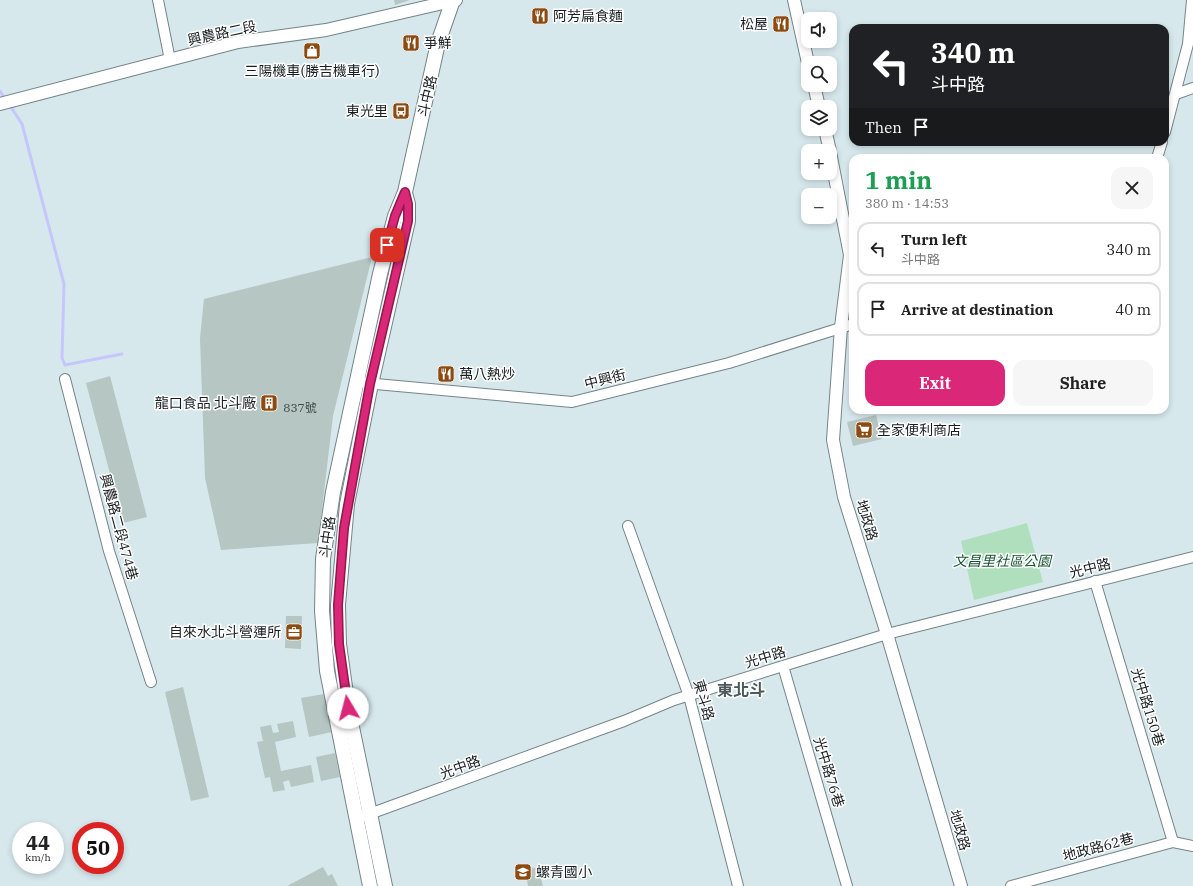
<!DOCTYPE html>
<html lang="en">
<head>
<meta charset="utf-8">
<style>
	:root { --surface:#fff; --page:#f6f6f6; --text:#222; --muted:#767676; --line:#e0e0e0; --accent:#db2777 }
	body { margin:0; font-family:"IBM Plex Serif","Noto Sans TC",serif; background:var(--page); color:var(--text); height:100vh; display:flex; flex-direction:column; font-size:15px; white-space:nowrap }
	* { box-sizing:border-box; margin:0 }
	p { font-size:13px; color:var(--muted) }
	.icon { flex:none; width:22px; height:22px; fill:none; stroke:currentColor; stroke-width:2; stroke-linecap:round; stroke-linejoin:round }
	.map { position:relative; flex:1; overflow:hidden }
	.details { position:absolute; left:849px; top:154px; width:320px; height:260px; display:flex; flex-direction:column; background:var(--surface); border-radius:12px; box-shadow:0 2px 6px #0003 }
	.details>* { flex:none }
	.top-card { position:absolute; left:849px; top:24px; width:320px; height:122px; border-radius:12px; box-shadow:0 2px 6px #0003; background:#202124; color:#fff; overflow:hidden }
	.controls { position:absolute; left:801px; top:12px; display:grid; gap:8px }
	.controls a { display:grid; place-items:center; width:36px; height:36px; border-radius:8px; background:var(--surface); box-shadow:0 2px 6px #0003; font-size:20px }
	.speed { position:absolute; left:12px; top:822px; display:flex; gap:8px; font-size:20px; font-weight:700; text-align:center }
	.speed>* { display:grid; place-content:center; width:52px; height:52px; border-radius:50%; background:var(--surface); box-shadow:0 2px 6px #0003; line-height:1 }
	.speed small { font-size:10px; font-weight:400 }
	.speed .limit { border:6px solid #d22; background:#fff; color:#111 }
	.pin { position:absolute; display:grid; place-items:center; width:34px; height:34px; color:#fff; margin:-17px; border-radius:8px; box-shadow:0 2px 6px #0006 }
	.me { position:absolute; width:44px; margin:-22px; rotate:352deg; stroke-linejoin:round; filter:drop-shadow(0 0 3px #0008) }
	.turn { display:flex; align-items:center; gap:14px; height:84px; padding:0 16px; font-size:18px }
	.turn .icon { width:52px; height:52px; stroke-width:2.5 }
	.turn b { display:block; font-size:28px; line-height:34px }
	.then { display:flex; align-items:center; height:38px; padding:0 16px; background:#0003; gap:8px; font-size:15px }
	.round { display:grid; place-items:center; flex:none; width:42px; height:42px; border-radius:12px; background:var(--page) }
	.head { display:flex; align-items:center; justify-content:space-between; height:68px; padding:0 16px }
	h1 { font-size:24px; font-weight:700; line-height:30px; color:#1e9e55 }
	.primary-button { display:flex; gap:8px; margin-top:auto; padding:8px 16px }
	.primary-button a { flex:1; height:46px; border-radius:12px; background:var(--accent); color:#fff; font-size:16px; font-weight:700; line-height:46px; text-align:center }
	.primary-button a+a { background:var(--page); color:var(--text) }
	ul { padding:0; list-style:none }
	li { display:flex; align-items:center; gap:12px; height:54px; margin:0 8px 6px; padding:0 8px; border:2px solid var(--line); border-radius:12px }
	li div { flex:1 }
	li b { display:block; font-size:15px }
	li em { font-style:normal }
	.map>svg:first-child { display:block }
</style>
</head>
<body>
<div class="map">
<svg width="1193" height="886" viewBox="0 0 1193 886">
	<rect width="100%" height="100%" fill="#d7e8ed"/>
	<path fill="#afdfbd" d="M1027,523L1043,582L974,600L961,541Z"/>
	<g fill="none" stroke-linecap="round" stroke-linejoin="round">
		<g stroke="#c6c6fd" stroke-width="3">
			<path d="M0,91L6,100"/>
			<path d="M9,104L22,124L64,284L62,358L65,365L122,354"/>
		</g>
	</g>
	<g fill="#b5c6c3">
		<path d="M394,0H410L395,5Z"/>
		<path d="M372,257L333,416L318,543L221,550L205,478L200,338L204,299Z"/>
		<path d="M110,376L147,517L123,523L86,383Z"/>
		<path d="M876,415L882,439L853,446L847,422Z"/>
		<path d="M286,616H302L301,649L285,648Z"/>
		<path d="M183,687L209,797L191,801L165,692Z"/>
		<path d="M324,694L332,732L309,737L301,698Z"/>
		<path d="M293,721L296,737L275,742L281,771L311,765L314,782L291,787L289,780L283,782L285,790L273,792L270,777L265,778L257,742L263,741L260,727L271,725L273,733L279,732L277,724Z"/>
		<path d="M335,753L340,777L321,781L316,757Z"/>
		<path d="M323,867L328,876L332,874L338,886H287Z"/>
		<path d="M538,867L543,886H528L525,870Z"/>
	</g>
	<g fill="none" stroke-linecap="round" stroke-linejoin="round">
		<defs>
			<g id="minor">
				<path d="M158,0L170,60"/>
				<path d="M1176,94L1193,88"/>
				<path d="M1165,132L1188,44L1192,0"/>
				<path d="M1157,158L1162,142"/>
				<path d="M65,379L109,551L151,682"/>
				<path d="M365,383L572,402L729,363L853,324"/>
				<path d="M628,526L689,696L738,886"/>
				<path d="M1095,581L1173,842"/>
				<path d="M783,666L847,886"/>
				<path d="M364,816L624,721L674,700L783,666L887,634L1193,557"/>
				<path d="M1011,886L1173,842L1193,846"/>
			</g>
			<g id="tertiary">
				<path d="M794,0L808,63"/>
				<path d="M814,85L819,107"/>
				<path d="M0,104L238,42L326,30L456,0"/>
				<path d="M825,129L830,151"/>
				<path d="M830,152L850,255L841,327L833,440L844,497L887,634L961,886"/>
			</g>
			<g id="secondary">
				<path d="M370,886L327,671L322,611L323,559L333,492L380,274L395,216L405,192L438,43L453,0"/>
				<path d="M385,886L348,708L339,644L338,605L347,504L371,384L408,221V204L405,193"/>
			</g>
		</defs>
		<use href="#minor" stroke="#758488" stroke-width="12"/>
		<use href="#tertiary" stroke="#758488" stroke-width="14"/>
		<use href="#secondary" stroke="#758488" stroke-width="16"/>
		<use href="#minor" stroke="#fff" stroke-width="10"/>
		<use href="#tertiary" stroke="#fff" stroke-width="12"/>
		<use href="#secondary" stroke="#fff" stroke-width="14"/>
	</g>
	<g fill="none" stroke-linecap="round" stroke-linejoin="round">
		<defs>
			<path id="route" d="M348,708L339,644L338,605L344,528L370,384L408,221V204L405,192L395,216L387,245"/>
		</defs>
		<use href="#route" stroke="#8e194d" stroke-width="10"/>
		<use href="#route" stroke="#db2777" stroke-width="7"/>
	</g>
	<defs>
		<symbol id="restaurant-square" viewBox="-11 -11 22 22"><rect x="-9" y="-9" width="18" height="18" rx="4" fill="#8b4b13" stroke="#fff"/><path d="M-5-6h1v4h1v-4h1v4h1v-4h1v5L-1.5 .5V6h-2V.5L-5-1ZM5-6V6H3V1.5H1.5Q1.5-4 5-6Z" fill="#fff"/></symbol>
		<symbol id="shop-square" viewBox="-11 -11 22 22"><rect x="-9" y="-9" width="18" height="18" rx="4" fill="#8b4b13" stroke="#fff"/><path d="M-5-2.5h2.3a2.7 3.5 0 0 1 5.4 0H5L5.5 6h-11ZM-1.5-2.5h3a1.5 2.3 0 0 0-3 0Z" fill="#fff"/></symbol>
		<symbol id="bus-square" viewBox="-11 -11 22 22"><rect x="-9" y="-9" width="18" height="18" rx="4" fill="#8b4b13" stroke="#fff"/><path d="M-5-6H5V4H4V6H2V4H-2V6H-4V4H-5ZM-3.5-4V0h7V-4ZM-3.5 1.2v1.5H-2V1.2ZM2 1.2v1.5H3.5V1.2Z" fill="#fff"/></symbol>
		<symbol id="building-square" viewBox="-11 -11 22 22"><rect x="-9" y="-9" width="18" height="18" rx="4" fill="#8b4b13" stroke="#fff"/><path d="M-4-6H4V6H1V3H-1V6H-4ZM-2.5-4.3h1.7v1.8h-1.7ZM.8-4.3h1.7v1.8H.8ZM-2.5-1h1.7V.8h-1.7ZM.8-1h1.7V.8H.8Z" fill="#fff"/></symbol>
		<symbol id="supermarket-square" viewBox="-11 -11 22 22"><rect x="-9" y="-9" width="18" height="18" rx="4" fill="#8b4b13" stroke="#fff"/><path d="M-6-5.5h2.5l.6 2H6L4.5 2H-2.5L-4.4-4H-6ZM-1.5 3.2a1.3 1.3 0 1 0 .1 0ZM3 3.2a1.3 1.3 0 1 0 .1 0Z" fill="#fff"/></symbol>
		<symbol id="office-square" viewBox="-11 -11 22 22"><rect x="-9" y="-9" width="18" height="18" rx="4" fill="#8b4b13" stroke="#fff"/><path d="M-6-3h4V-5.5h4V-3h4V5H-6ZM-1-4.5V-3h2v-1.5ZM-6 0V1H6V0Z" fill="#fff"/></symbol>
		<symbol id="school-square" viewBox="-11 -11 22 22"><rect x="-9" y="-9" width="18" height="18" rx="4" fill="#8b4b13" stroke="#fff"/><path d="M0-5L7-2L0 1L-7-2ZM-4 1L0 2.5L4 1V4Q0 6-4 4Z" fill="#fff"/></symbol>
	</defs>
	<g fill-rule="evenodd">
		<use href="#restaurant-square" x="530" y="6" width="20" height="20"/>
		<use href="#restaurant-square" x="771" y="14" width="20" height="20"/>
		<use href="#restaurant-square" x="401" y="33" width="20" height="20"/>
		<use href="#shop-square" x="302" y="41" width="20" height="20"/>
		<use href="#bus-square" x="391" y="101" width="20" height="20"/>
		<use href="#restaurant-square" x="436" y="364" width="20" height="20"/>
		<use href="#building-square" x="259" y="393" width="20" height="20"/>
		<use href="#supermarket-square" x="854" y="420" width="20" height="20"/>
		<use href="#office-square" x="284" y="622" width="20" height="20"/>
		<use href="#school-square" x="513" y="862" width="20" height="20"/>
	</g>
	<g text-anchor="middle" stroke-width="3" stroke-linejoin="round" paint-order="stroke">
		<g font-size="12" fill="#3e4748">
			<text x="300" y="412">837號</text>
		</g>
		<g font-size="14" fill="#171d1f" stroke="#fff" text-anchor="start">
			<text x="553" y="21">阿芳扁食麵</text>
			<text x="768" y="29" text-anchor="end">松屋</text>
			<text x="424" y="48">爭鮮</text>
			<text x="312" y="76" text-anchor="middle">三陽機車(勝吉機車行)</text>
			<text x="388" y="116" text-anchor="end">東光里</text>
			<text x="459" y="379">萬八熱炒</text>
			<text x="256" y="408" text-anchor="end">龍口食品 北斗廠</text>
			<text x="877" y="435">全家便利商店</text>
			<text x="281" y="637" text-anchor="end">自來水北斗營運所</text>
			<text x="536" y="877">螺青國小</text>
		</g>
		<g font-size="14" fill="#171d1f" stroke="#fff">
			<text transform="translate(222 33) rotate(-12)" y="5">興農路二段</text>
			<text transform="translate(427 96) rotate(-77)" y="5">斗中路</text>
			<text transform="translate(605 379) rotate(-14)" y="5">中興街</text>
			<text transform="translate(867 520) rotate(73)" y="5">地政路</text>
			<text transform="translate(119 527) rotate(75)" y="5">興農路二段474巷</text>
			<text transform="translate(327 537) rotate(-82)" y="5">斗中路</text>
			<text transform="translate(1090 568) rotate(-14)" y="5">光中路</text>
			<text transform="translate(765 657) rotate(-17)" y="5">光中路</text>
			<text transform="translate(704 700) rotate(74)" y="5">東斗路</text>
			<text transform="translate(1148 707) rotate(73)" y="5">光中路150巷</text>
			<text transform="translate(460 767) rotate(-20)" y="5">光中路</text>
			<text transform="translate(829 772) rotate(73)" y="5">光中路76巷</text>
			<text transform="translate(960 830) rotate(74)" y="5">地政路</text>
			<text transform="translate(1098 847) rotate(-15)" y="5">地政路62巷</text>
		</g>
		<g font-size="14" font-style="italic" fill="#165330" stroke="#fff">
			<text x="1002" y="566">文昌里社區公園</text>
		</g>
		<g font-size="16" font-weight="bold" fill="#4b595d" stroke="#fff">
			<text x="741" y="696">東北斗</text>
		</g>
	</g>
</svg>
<div class="controls">
<a><svg class="icon" aria-label="sound" viewBox="0 0 24 24"><path d="M4 9h4l5-4v14l-5-4H4zM17 9q2 3 0 6"/></svg></a>
<a><svg class="icon" aria-label="search" viewBox="0 0 24 24"><circle cx="10" cy="10" r="6"/><path d="M15 15l6 6"/></svg></a>
<a><svg class="icon" aria-label="layers" viewBox="0 0 24 24"><path d="M12 4l9 5-9 5-9-5zM3 14l9 5 9-5"/></svg></a>
<a>+</a>
<a>−</a>
</div>
<div class="speed"><div>44<small>km/h</small></div><div class="limit">50</div></div>
<div class="pin" style="left:387px;top:245px;background:#d93025"><svg class="icon" aria-label="arrive" viewBox="0 0 24 24"><path d="M6 21V4h12l-3 4 3 4H6"/></svg></div>
<svg class="me" style="left:348px;top:708px" viewBox="-20 -20 40 40"><circle r="19" fill="#fff"/><path d="M0-13L10 11 0 6-10 11z" fill="#db2777"/></svg>
<div class="top-card">
<div class="turn"><svg class="icon" aria-label="left" viewBox="0 0 24 24"><path d="M17 20v-9H6M10 6l-5 5 5 5"/></svg><div><b>340 m</b>斗中路</div></div>
<div class="then">Then<svg class="icon" aria-label="arrive" viewBox="0 0 24 24"><path d="M6 21V4h12l-3 4 3 4H6"/></svg></div>
</div>
<section class="details">
<div class="head"><div><h1>1 min</h1><p>380 m · 14:53</p></div><a class="round"><svg class="icon" aria-label="close" viewBox="0 0 24 24"><path d="M6 6l12 12M18 6L6 18"/></svg></a></div>
<ul>
<li><svg class="icon" aria-label="left" viewBox="0 0 24 24"><path d="M17 20v-9H6M10 6l-5 5 5 5"/></svg><div><b>Turn left</b><p>斗中路</p></div><em>340 m</em></li>
<li><svg class="icon" aria-label="arrive" viewBox="0 0 24 24"><path d="M6 21V4h12l-3 4 3 4H6"/></svg><div><b>Arrive at destination</b></div><em>40 m</em></li>
</ul>
<div class="primary-button"><a>Exit</a><a>Share</a></div>
</section>
</div>
</body>
</html>
